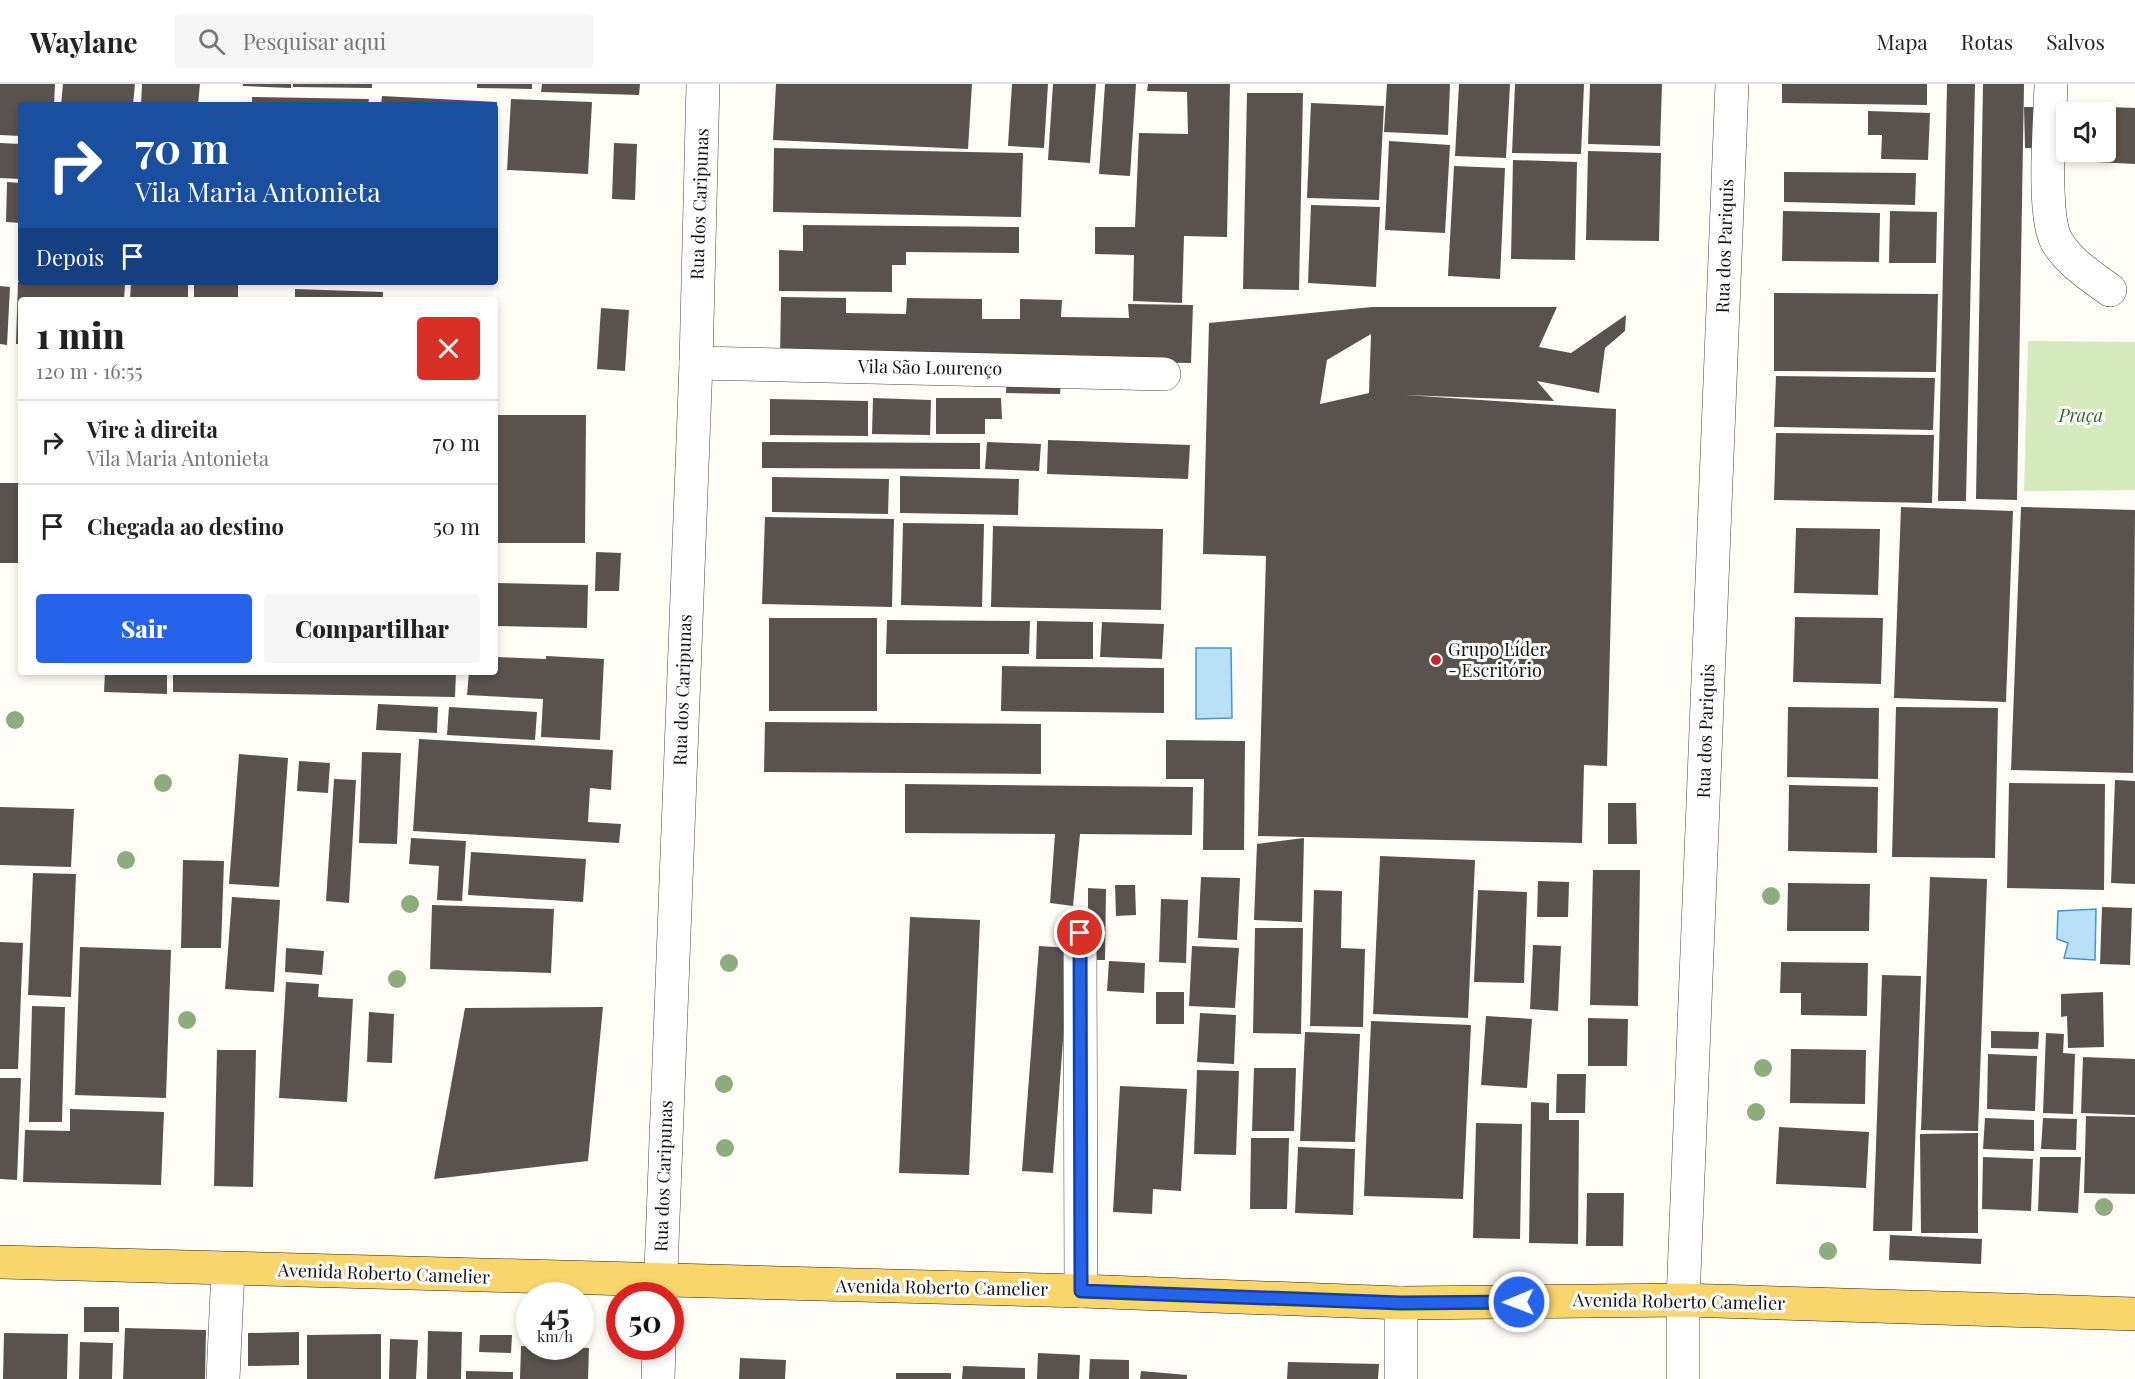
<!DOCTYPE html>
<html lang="pt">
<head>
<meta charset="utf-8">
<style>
	:root { --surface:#fff; --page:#f6f6f6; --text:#222; --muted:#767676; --line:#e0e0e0; --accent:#2563eb }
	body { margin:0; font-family:"Playfair Display",serif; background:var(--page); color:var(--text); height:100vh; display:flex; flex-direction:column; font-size:22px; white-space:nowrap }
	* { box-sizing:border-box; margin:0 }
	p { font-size:20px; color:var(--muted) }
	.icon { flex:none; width:33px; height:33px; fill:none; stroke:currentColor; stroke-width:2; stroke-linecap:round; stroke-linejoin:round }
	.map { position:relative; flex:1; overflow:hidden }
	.panel { position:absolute; left:18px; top:213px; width:480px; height:378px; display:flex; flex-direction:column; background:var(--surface); border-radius:6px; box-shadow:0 3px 9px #0003 }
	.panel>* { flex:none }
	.banner { position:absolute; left:18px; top:18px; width:480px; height:183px; border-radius:6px; box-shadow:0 3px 9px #0003; background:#1a4fa0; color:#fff; overflow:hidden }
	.buttons { position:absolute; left:2056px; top:18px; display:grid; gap:12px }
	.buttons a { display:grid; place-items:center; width:60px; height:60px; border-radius:6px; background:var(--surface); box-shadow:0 3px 9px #0003; font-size:30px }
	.speed { position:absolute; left:516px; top:1198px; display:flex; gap:12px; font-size:30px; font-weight:700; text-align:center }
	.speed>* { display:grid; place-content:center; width:78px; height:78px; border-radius:50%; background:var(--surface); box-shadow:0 3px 9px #0003; line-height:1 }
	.speed small { font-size:15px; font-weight:400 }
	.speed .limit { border:9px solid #d22; background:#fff; color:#111 }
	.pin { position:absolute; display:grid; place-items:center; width:51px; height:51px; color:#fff; margin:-26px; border:3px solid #fff; border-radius:50%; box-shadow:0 2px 6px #0007 }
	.me { position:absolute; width:66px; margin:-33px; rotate:269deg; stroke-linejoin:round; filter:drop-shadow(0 0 4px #0008) }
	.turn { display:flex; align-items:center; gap:21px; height:126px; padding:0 18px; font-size:27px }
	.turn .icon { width:78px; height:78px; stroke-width:2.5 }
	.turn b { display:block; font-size:42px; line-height:51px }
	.then { display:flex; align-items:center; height:57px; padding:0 18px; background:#0003; gap:12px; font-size:22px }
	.round { display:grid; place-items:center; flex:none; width:63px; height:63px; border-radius:6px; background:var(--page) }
	.overview { display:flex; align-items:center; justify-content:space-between; height:102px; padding:0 18px }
	h1 { font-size:36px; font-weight:800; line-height:45px }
	.action { display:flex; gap:12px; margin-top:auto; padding:12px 18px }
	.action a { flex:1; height:69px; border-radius:6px; background:var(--accent); color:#fff; font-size:24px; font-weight:800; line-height:69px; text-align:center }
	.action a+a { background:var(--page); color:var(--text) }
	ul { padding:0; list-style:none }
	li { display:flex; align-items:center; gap:18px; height:84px; padding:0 18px; border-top:2px solid var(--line) }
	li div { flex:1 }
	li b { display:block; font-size:22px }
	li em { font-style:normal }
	header { display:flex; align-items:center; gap:36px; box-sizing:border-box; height:84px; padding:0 30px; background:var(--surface); border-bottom:2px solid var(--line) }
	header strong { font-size:28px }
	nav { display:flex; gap:33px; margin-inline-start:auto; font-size:21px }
	.search { width:420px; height:54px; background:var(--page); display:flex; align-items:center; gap:15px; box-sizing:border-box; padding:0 21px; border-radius:6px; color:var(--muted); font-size:22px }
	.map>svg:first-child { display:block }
</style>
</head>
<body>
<header>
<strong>Waylane</strong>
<div class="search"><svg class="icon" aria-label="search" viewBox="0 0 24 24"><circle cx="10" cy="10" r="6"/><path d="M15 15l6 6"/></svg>Pesquisar aqui</div>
<nav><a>Mapa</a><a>Rotas</a><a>Salvos</a></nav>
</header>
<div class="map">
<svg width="2135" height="1295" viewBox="0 0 2135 1295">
	<rect width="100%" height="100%" fill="#fffdf5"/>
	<path fill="#d5ebbd" d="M2028,257L2135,258V406L2024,407Z"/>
	<g fill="#b9e0f7" stroke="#3f96cf" stroke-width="1.5">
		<path d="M1196,564H1231L1232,634L1196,635Z"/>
		<path d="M2096,825L2095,876L2064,874L2068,859L2057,855L2058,827Z"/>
	</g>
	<g fill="#5a524d" fill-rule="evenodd">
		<path d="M0,0H55L54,21H21V52L0,51Z"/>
		<path d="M63,0H135L133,21H61Z"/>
		<path d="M142,0H200L198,21H141Z"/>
		<path d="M243,0H291V4L243,2Z"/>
		<path d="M293,0H372V4L293,3Z"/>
		<path d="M477,0H532V5L477,4Z"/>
		<path d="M542,0H640L639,11L541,8Z"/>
		<path d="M776,0H972L968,65L773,56Z"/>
		<path d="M1012,0H1048L1044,64L1008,62Z"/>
		<path d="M1053,0H1096L1090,79L1048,76Z"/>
		<path d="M1105,0H1136L1130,92L1099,90Z"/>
		<path d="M1148,0H1230L1227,153L1184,152L1182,219L1133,217L1134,171L1095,170V143H1135L1139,49L1188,50L1187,8L1147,7Z"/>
		<path d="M1387,0H1450L1448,51L1384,48Z"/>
		<path d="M1459,0H1510L1506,74L1455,72Z"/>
		<path d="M1515,0H1584L1581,70L1512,69Z"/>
		<path d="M1590,0H1662L1660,62L1588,60Z"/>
		<path d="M1782,0H1927V21L1782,19Z"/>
		<path d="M1947,0H1975L1966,417H1938Z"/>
		<path d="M1983,0H2024L2017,416L1976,415Z"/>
		<path d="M1247,9H1303L1299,206L1243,205Z"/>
		<path d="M382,12L497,18V21H381Z"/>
		<path d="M252,13L369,15L368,21H252Z"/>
		<path d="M511,15L592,18L588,90L507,86Z"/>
		<path d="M1311,19L1384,22L1379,116L1307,114Z"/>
		<path d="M2061,21L2135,24V80L2058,76ZM2067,28H2106V68H2067Z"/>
		<path d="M2024,23H2046V64H2025Z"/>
		<path d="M1868,27L1930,29L1928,76L1881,75L1882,51H1868Z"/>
		<path d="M1389,57L1450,61L1445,149L1385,146Z"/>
		<path d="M0,59L21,60V95L0,94Z"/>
		<path d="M614,59L637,60L635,116L612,115Z"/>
		<path d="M774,64L1023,69L1021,133L773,128Z"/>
		<path d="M1588,67L1661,69L1659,157L1586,156Z"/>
		<path d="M1513,76L1577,78L1575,176L1511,175Z"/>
		<path d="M1454,82L1505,84L1500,195L1448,192Z"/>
		<path d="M1784,88L1916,89L1915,121L1784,118Z"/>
		<path d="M7,98L21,99V139L6,138Z"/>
		<path d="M1311,121L1380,123L1376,203L1308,199Z"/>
		<path d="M1783,127L1880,129L1879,178L1782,177Z"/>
		<path d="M1890,127L1937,128L1936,179H1889Z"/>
		<path d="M803,141L1019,143V169L906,168V181H892V208L779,207V166L803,167Z"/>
		<path d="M18,198L125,201L124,216H21V260H16Z"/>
		<path d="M131,198H188V216H130Z"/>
		<rect x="194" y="198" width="44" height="15"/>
		<path d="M0,202L10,203L7,261L0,260Z"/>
		<path d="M295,205L383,208V216H295Z"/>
		<path d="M1774,209L1938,210L1936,288L1774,287Z"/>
		<path d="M781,213L846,214V229L906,230L907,214L982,215V235H1020V215L1062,216L1061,233L1129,234L1128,220L1193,221L1191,279L780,273Z"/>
		<path d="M1372,223H1557L1539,263L1571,269L1626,231L1625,247L1605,264L1599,309L1537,297L1554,317L1405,311L1616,325L1607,682L1584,681L1582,759L1258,752L1266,472L1203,470L1209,239ZM1371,250L1369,309L1320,320L1327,276Z"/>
		<path d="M601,224L629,226L625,287L597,285Z"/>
		<path d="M1007,291L1061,292L1060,310L1006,309Z"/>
		<path d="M1776,292L1935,294L1933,346L1774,343Z"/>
		<path d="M873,314L931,316L930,351L872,350Z"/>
		<path d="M936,314H1001L1002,335H985V350H936Z"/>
		<path d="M770,315L868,317V352L770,351Z"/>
		<path d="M495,331H586L585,459H495Z"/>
		<path d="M1776,349L1934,351L1932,419L1774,416Z"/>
		<path d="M1048,356L1190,361L1188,395L1047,390Z"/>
		<path d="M762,358L980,359V385L762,384Z"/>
		<path d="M987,358L1041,360L1039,387L985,385Z"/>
		<path d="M900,392L1019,395L1018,431L900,429Z"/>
		<path d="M772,393L889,395L888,430L772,428Z"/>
		<rect x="0" y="399" width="21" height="80"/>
		<path d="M1901,423L2013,427L2006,618L1894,614Z"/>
		<path d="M2021,423L2135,426L2133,689L2011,686Z"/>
		<path d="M765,433L894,435L892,523L762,520Z"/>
		<path d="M903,439L984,440L982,523L901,521Z"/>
		<path d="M993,442L1163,445L1161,526L991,523Z"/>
		<path d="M1796,444L1880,445L1878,511L1794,509Z"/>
		<path d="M596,468L621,469L619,507H595Z"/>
		<path d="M495,499L588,501L587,544L495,542Z"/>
		<path d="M1795,533L1883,534L1881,600L1793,598Z"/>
		<rect x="769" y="534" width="108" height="93"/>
		<path d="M887,536L1030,537L1029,570H886Z"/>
		<path d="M1037,537L1093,538V575H1036Z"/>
		<path d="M1102,538L1164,540L1162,575L1100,573Z"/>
		<path d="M546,572L604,575L600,656L541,653L543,615L467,611L469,588H495V573L546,575Z"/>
		<path d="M1002,582L1164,584V629L1001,627Z"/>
		<path d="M105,588H167V610L104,608Z"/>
		<path d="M173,588H456L455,613L173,608Z"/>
		<path d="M378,620L438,623L437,649L376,646Z"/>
		<path d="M449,623L537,628L535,656L447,651Z"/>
		<path d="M1788,623L1879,624L1878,695L1787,693Z"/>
		<path d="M1896,623L1998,624L1995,774L1892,773Z"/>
		<path d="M765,638L1041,640V690L764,688Z"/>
		<path d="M419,655L613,666L611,706L590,704L588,738L621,740L619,759L413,747Z"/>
		<path d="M1166,656L1245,657L1244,766H1203L1204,695H1166Z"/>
		<path d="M362,668L401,669L397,760L359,759Z"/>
		<path d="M239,670L288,674L279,803L229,800Z"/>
		<path d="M299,677L330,679L328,709L297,707Z"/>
		<path d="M334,695L356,696L349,819L326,817Z"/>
		<path d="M2115,696L2135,697V800L2111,799Z"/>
		<path d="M2009,699L2105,700L2104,806L2007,804Z"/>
		<path d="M905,700L1193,703L1192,751L1080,750L1073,822L1050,819L1055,750L905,749Z"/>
		<path d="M1789,701L1878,703L1877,769L1788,767Z"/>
		<path d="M1608,719H1636L1637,760H1608Z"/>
		<path d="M0,723L74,725L71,783L0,781Z"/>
		<path d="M411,754L466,757L462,817L437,816L439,782L409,780Z"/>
		<path d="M1304,754L1302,838L1254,836L1257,760Z"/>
		<path d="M471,768L586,775L583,818L468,811Z"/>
		<path d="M1380,772L1475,776L1468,934L1373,930Z"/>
		<path d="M183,776L224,777L221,864H181Z"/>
		<path d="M1593,786H1640L1638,922L1590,921Z"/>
		<path d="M33,789L76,790L71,913L28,911Z"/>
		<path d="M1201,793L1240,794L1237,856L1198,854Z"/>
		<path d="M1930,793L1987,795L1978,1047L1921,1046Z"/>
		<path d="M1538,797L1569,798L1568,833H1537Z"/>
		<path d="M1788,799L1870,800L1869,847H1787Z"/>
		<path d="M1115,801H1135L1136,831L1116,832Z"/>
		<path d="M1088,804L1106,805L1105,876H1088Z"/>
		<path d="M1314,806L1342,807L1341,864L1365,865L1363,943L1310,942Z"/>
		<path d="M1478,806L1527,808L1524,899L1474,898Z"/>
		<path d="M232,813L280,816L274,908L225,905Z"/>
		<path d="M1161,815L1188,816L1186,879L1159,878Z"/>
		<path d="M432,821L554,825L551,889L430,885Z"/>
		<path d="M2102,823L2132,824L2130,881L2100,880Z"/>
		<path d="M910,833L980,836L969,1091L899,1089Z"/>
		<path d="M1255,844H1303L1301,950L1253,949Z"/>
		<path d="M0,858L23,859L18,985H0Z"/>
		<path d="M1533,861L1561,862L1558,927L1530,925Z"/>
		<path d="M1039,862L1070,864L1053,1089L1022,1087Z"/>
		<path d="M1192,862L1239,864L1235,924L1189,922Z"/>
		<path d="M80,863L171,866L166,1014L75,1011Z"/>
		<path d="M286,864L324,867L322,891L285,888Z"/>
		<path d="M1109,877L1145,879L1144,909L1107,907Z"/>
		<path d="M1781,878L1868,879L1867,932L1801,931V909H1780Z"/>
		<path d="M1882,891L1921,892L1912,1147H1873Z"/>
		<path d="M286,898L319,900L318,913L353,915L347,1018L279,1014Z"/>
		<rect x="1156" y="908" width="28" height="32"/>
		<path d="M2103,908L2104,963L2068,964L2067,932L2061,933V910Z"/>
		<path d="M32,922L65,923L62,1038H29Z"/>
		<path d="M603,923L588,1077L434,1095L465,924Z"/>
		<path d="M369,928L394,930L392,979L367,978Z"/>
		<path d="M1200,929L1236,931L1234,980L1197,978Z"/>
		<path d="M1486,932L1532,935L1527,1004L1481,1001Z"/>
		<path d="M1588,934L1628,935L1627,982H1588Z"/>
		<path d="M1371,937L1471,941L1463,1115L1364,1112Z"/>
		<path d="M1991,947L2039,948L2038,965L1991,964Z"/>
		<path d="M1305,948L1360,950L1355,1058L1300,1057Z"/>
		<path d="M2046,949L2064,950L2063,969L2075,970L2073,1030L2043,1029Z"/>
		<path d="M1791,965L1866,966L1865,1020L1790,1019Z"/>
		<path d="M217,966H256L253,1103L214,1102Z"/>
		<path d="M1988,970L2037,972L2035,1027L1987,1025Z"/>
		<path d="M2083,973L2135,975V1031L2081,1029Z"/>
		<path d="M1254,984H1296L1294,1047H1252Z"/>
		<path d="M1197,986L1239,987L1236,1071L1194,1070Z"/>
		<path d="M1557,990H1586L1585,1029H1556Z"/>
		<path d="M0,994H21L17,1096L0,1095Z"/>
		<path d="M1120,1002L1187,1005L1181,1107L1153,1105L1152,1130L1113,1128Z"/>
		<path d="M1531,1018L1549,1019V1036H1579L1578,1160L1529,1159Z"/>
		<path d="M70,1025L164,1028L161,1101L23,1098L25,1046L70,1047Z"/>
		<path d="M2086,1032L2135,1033V1110L2084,1109Z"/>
		<path d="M1985,1034L2034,1036V1067L1983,1065Z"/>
		<path d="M2043,1034L2077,1035L2076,1066L2041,1065Z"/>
		<path d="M1476,1039L1522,1040L1520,1155L1473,1154Z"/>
		<path d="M1779,1043L1869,1048L1866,1104L1776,1100Z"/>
		<path d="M1978,1049V1149H1921L1920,1050Z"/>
		<path d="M1251,1054H1289L1287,1125H1250Z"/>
		<path d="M1298,1063L1355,1065L1353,1131L1295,1129Z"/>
		<path d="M1983,1073L2033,1075L2031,1127L1982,1125Z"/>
		<path d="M2040,1073H2081L2078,1129L2038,1127Z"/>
		<path d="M1587,1109H1624L1623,1162H1586Z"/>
		<path d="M1890,1151L1982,1155L1981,1180L1889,1176Z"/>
		<rect x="84" y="1223" width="35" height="25"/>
		<path d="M125,1244L206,1246L205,1295H123Z"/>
		<path d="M428,1247L462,1248L461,1295H427Z"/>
		<path d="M299,1248V1281L248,1282V1249Z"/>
		<path d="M4,1249L68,1250L67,1295H3Z"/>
		<path d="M381,1250V1295H307V1251Z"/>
		<path d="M480,1251H512L511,1269L479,1268Z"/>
		<path d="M390,1255L418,1256L416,1295H389Z"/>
		<path d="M80,1258L113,1259L112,1295H79Z"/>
		<path d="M521,1262L589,1264L588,1295H520Z"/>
		<path d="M1038,1269L1080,1271L1079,1295H1037Z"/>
		<path d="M740,1274L786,1276L785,1295H739Z"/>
		<path d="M1090,1275L1129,1276V1295H1089Z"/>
		<path d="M1288,1278L1379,1280L1378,1295H1287Z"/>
		<path d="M963,1282L1025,1284V1295H962Z"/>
		<path d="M466,1287L513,1288V1295H466Z"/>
		<path d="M1141,1287L1187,1291V1295H1140Z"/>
		<rect x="896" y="1289" width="55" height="6"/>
	</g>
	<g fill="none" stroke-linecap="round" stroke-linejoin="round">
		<defs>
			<g id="minor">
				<path d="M2051,0C2050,36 2042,128 2056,156C2068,178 2091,192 2110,206"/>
				<path d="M696,279L1164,290"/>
				<path d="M1080,849L1081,1207"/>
				<path d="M660,1212L696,279L703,0"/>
				<path d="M223,1295L228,1185"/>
				<path d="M658,1295L659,1263"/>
				<path d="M1401,1295V1219"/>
				<path d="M1683,1295V1216L1732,0"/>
			</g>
			<path id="major" d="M0,1178L1081,1207L1401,1219L1683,1216L2135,1230"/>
		</defs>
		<use href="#minor" stroke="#444" stroke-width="34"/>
		<use href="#major" stroke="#222" stroke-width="34"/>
		<use href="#minor" stroke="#fff" stroke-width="33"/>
		<use href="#major" stroke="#f9d66b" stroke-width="33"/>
	</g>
	<g fill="#8dad7f">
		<circle cx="15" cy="636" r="9"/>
		<circle cx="163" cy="699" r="9"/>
		<circle cx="126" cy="776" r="9"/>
		<circle cx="1771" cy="812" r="9"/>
		<circle cx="410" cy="820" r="9"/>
		<circle cx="729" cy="879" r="9"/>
		<circle cx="397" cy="895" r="9"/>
		<circle cx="187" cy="936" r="9"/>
		<circle cx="1763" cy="984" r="9"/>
		<circle cx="724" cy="1000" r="9"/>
		<circle cx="1756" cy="1028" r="9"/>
		<circle cx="725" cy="1064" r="9"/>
		<circle cx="2104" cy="1123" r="9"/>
		<circle cx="1828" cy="1167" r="9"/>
	</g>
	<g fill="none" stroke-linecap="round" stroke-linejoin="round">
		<defs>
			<path id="route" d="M1080,849L1081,1207L1401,1219L1519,1218"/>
		</defs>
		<use href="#route" stroke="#184099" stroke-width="15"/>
		<use href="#route" stroke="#2563eb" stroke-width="10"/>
	</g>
	<circle fill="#c4262e" stroke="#fff" stroke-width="2" cx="1436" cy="576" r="6"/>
	<g text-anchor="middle" stroke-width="6" stroke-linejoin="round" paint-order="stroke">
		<g font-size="18" fill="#111" stroke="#fff">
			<text transform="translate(700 120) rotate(-88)" y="6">Rua dos Caripunas</text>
			<text transform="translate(1725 162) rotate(-88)" y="6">Rua dos Pariquis</text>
			<text transform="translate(930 284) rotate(1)" y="6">Vila São Lourenço</text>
			<text transform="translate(683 606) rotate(-88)" y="6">Rua dos Caripunas</text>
			<text transform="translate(1706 647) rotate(-88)" y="6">Rua dos Pariquis</text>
			<text transform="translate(664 1092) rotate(-88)" y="6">Rua dos Caripunas</text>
			<text transform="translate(384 1190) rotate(2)" y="6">Avenida Roberto Camelier</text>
			<text transform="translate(942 1204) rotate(1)" y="6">Avenida Roberto Camelier</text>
			<text transform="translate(1679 1218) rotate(1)" y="6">Avenida Roberto Camelier</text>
		</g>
		<g font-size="18" font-style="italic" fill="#2f6b1f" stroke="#fff">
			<text x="2081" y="338">Praça</text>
		</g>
		<g font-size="18" fill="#111" stroke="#fff" text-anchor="start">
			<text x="1448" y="572">Grupo Líder<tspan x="1448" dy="21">- Escritório</tspan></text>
		</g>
	</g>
</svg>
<div class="buttons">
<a><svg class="icon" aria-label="sound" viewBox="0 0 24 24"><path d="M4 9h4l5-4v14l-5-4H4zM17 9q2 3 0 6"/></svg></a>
</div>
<div class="speed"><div>45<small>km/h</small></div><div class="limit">50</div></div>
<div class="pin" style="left:1080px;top:849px;background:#d93025"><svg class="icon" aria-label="arrive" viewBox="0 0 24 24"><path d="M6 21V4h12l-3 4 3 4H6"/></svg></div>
<svg class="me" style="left:1519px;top:1218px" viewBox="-20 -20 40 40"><circle r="17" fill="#2563eb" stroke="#fff" stroke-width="3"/><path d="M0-11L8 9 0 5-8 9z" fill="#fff"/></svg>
<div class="banner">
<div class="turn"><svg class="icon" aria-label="right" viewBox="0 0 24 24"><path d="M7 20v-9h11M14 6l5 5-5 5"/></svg><div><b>70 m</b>Vila Maria Antonieta</div></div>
<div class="then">Depois<svg class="icon" aria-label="arrive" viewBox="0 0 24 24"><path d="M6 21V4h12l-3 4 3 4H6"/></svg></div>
</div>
<section class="panel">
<div class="overview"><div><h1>1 min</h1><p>120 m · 16:55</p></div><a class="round" style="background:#d93025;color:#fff"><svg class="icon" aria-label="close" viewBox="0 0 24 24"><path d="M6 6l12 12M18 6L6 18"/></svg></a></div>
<ul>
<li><svg class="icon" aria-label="right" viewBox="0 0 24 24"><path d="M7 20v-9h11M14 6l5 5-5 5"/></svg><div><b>Vire à direita</b><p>Vila Maria Antonieta</p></div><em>70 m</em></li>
<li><svg class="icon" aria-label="arrive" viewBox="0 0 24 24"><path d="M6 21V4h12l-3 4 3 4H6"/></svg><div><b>Chegada ao destino</b></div><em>50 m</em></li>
</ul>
<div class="action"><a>Sair</a><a>Compartilhar</a></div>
</section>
</div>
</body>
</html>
